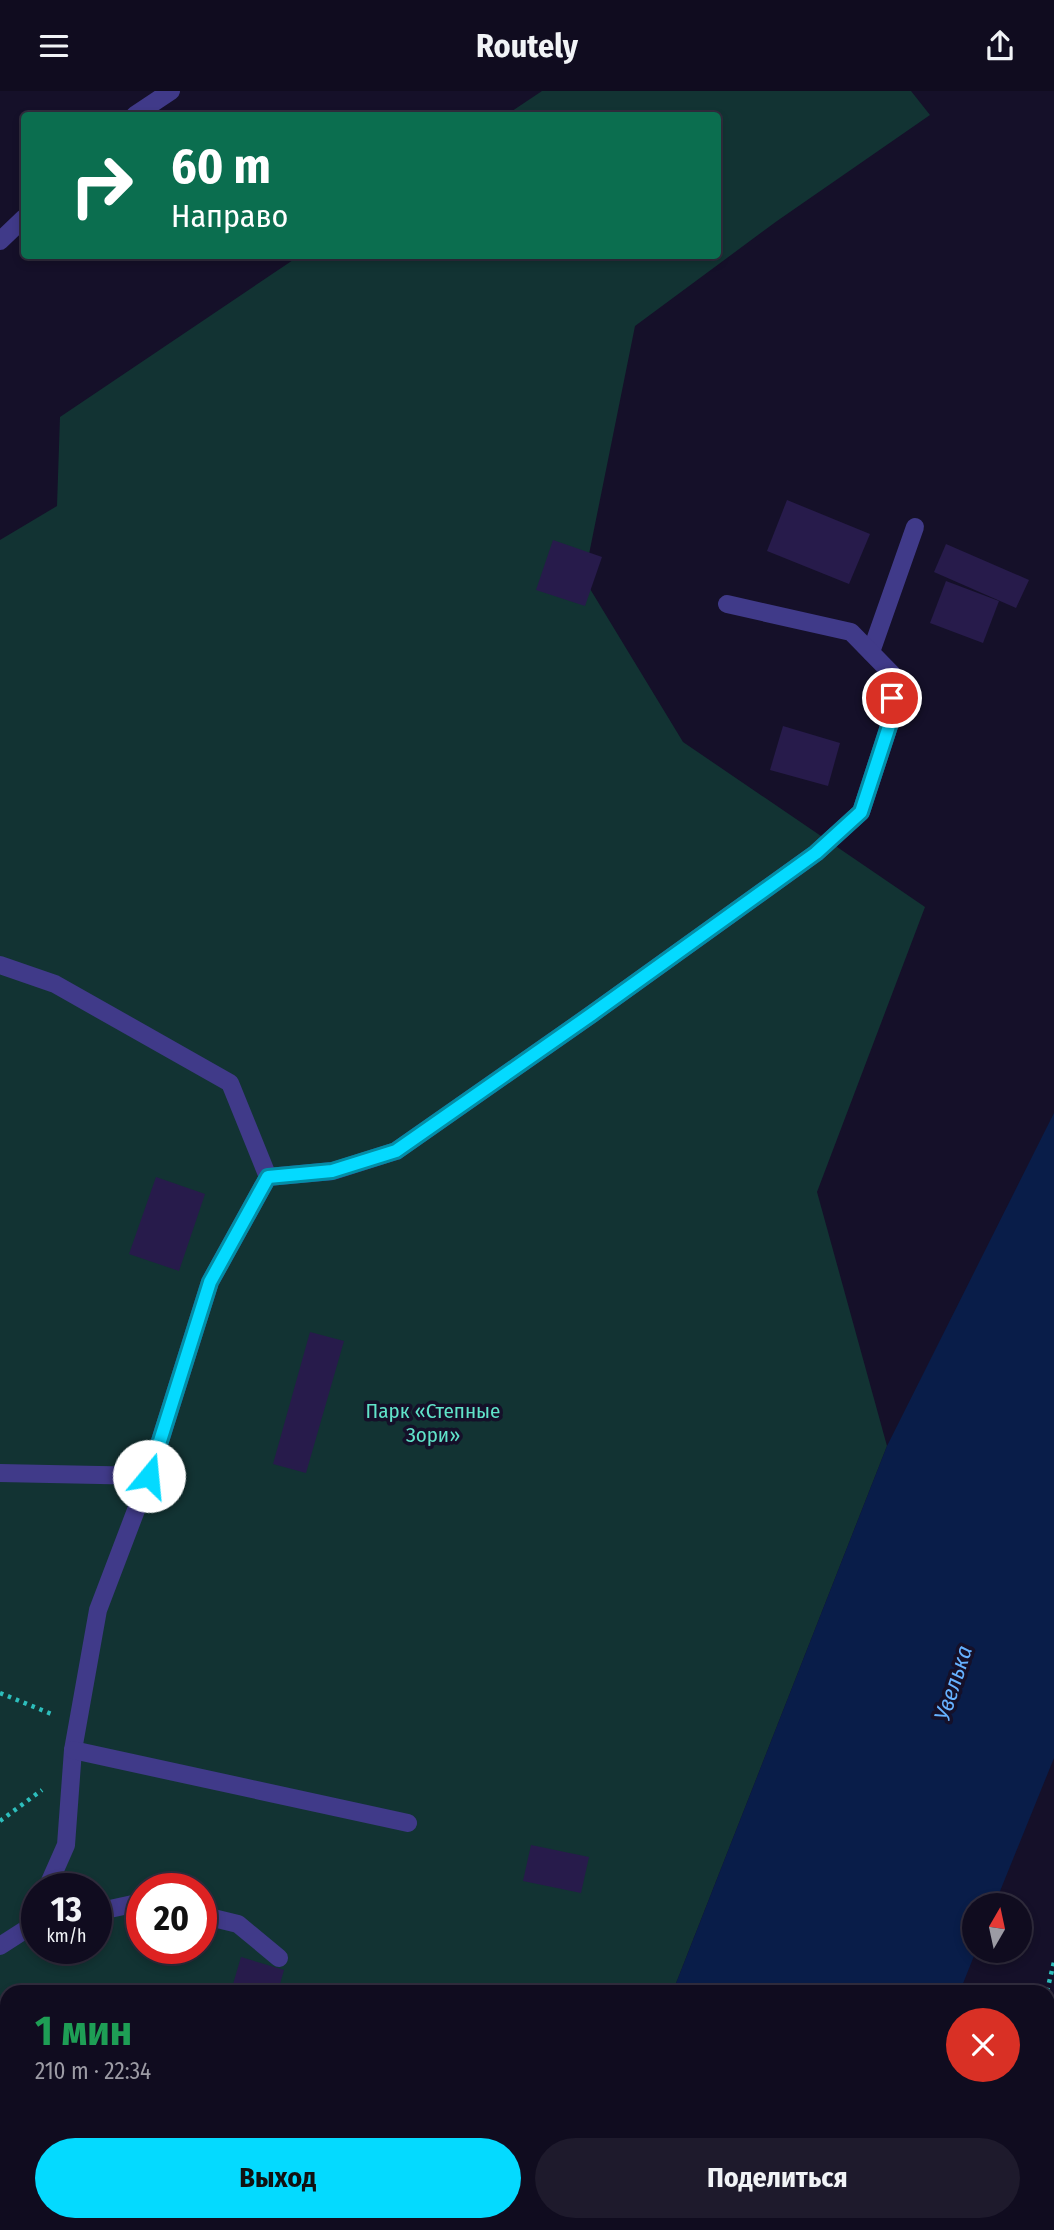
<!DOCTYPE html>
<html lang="ru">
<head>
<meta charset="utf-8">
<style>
	:root { --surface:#100c1f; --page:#1e1a2c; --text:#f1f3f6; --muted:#9c9ba4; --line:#302c3d; --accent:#04daff }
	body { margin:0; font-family:"Fira Sans Condensed",sans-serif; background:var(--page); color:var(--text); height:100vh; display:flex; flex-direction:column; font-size:26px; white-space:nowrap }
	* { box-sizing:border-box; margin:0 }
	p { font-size:23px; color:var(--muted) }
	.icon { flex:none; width:38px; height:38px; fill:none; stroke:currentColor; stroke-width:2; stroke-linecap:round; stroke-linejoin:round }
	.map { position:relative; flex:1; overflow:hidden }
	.sheet { position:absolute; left:0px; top:1894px; width:1055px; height:247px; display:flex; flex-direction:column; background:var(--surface); border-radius:21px 21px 0 0; box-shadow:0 4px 10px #0003,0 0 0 2px var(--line) }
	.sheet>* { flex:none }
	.top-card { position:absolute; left:21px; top:21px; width:700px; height:147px; border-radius:7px; box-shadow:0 4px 10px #0003,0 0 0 2px var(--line); background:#0b6e4f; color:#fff; overflow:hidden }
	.needle { width:46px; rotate:9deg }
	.tools { position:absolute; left:962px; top:1802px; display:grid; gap:14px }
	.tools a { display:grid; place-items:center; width:70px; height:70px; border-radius:50%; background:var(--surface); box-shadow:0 4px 10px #0003,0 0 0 2px var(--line); font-size:35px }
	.speed { position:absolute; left:21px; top:1782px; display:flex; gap:14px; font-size:35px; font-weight:700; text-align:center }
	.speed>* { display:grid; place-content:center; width:91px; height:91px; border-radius:50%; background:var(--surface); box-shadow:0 4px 10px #0003,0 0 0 2px var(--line); line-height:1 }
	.speed small { font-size:18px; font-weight:400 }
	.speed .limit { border:10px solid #d22; background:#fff; color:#111 }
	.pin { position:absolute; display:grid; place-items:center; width:60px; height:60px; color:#fff; margin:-30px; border:4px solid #fff; border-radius:50%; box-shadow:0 2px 7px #0007 }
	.me { position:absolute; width:77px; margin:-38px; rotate:17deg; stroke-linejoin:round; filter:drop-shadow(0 0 5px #0008) }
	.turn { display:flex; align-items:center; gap:24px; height:147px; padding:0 35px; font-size:32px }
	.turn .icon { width:91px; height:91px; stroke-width:2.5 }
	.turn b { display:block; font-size:49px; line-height:60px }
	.round { display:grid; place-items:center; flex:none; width:74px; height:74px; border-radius:37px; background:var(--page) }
	.head { display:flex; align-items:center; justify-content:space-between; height:119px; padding:0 35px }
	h1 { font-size:42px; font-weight:700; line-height:52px; color:#1e9e55 }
	.action { display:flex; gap:14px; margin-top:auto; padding:14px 35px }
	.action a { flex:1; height:80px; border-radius:42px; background:var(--accent); color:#111; font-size:28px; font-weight:700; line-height:80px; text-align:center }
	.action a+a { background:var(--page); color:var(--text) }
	header { display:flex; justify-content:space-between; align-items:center; height:91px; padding:0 35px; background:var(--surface); font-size:32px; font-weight:700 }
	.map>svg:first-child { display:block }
</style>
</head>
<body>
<header><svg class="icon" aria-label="menu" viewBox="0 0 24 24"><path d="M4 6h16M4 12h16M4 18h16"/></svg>Routely<svg class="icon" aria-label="share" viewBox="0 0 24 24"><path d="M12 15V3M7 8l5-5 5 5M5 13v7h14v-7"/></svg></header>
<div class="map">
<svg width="1054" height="2139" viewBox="0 0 1054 2139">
	<rect width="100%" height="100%" fill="#151029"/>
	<path fill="#123333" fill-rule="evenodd" d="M542,0H911L930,24L777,130L635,235L584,488L683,651L925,816L817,1101L887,1355L673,1900H7V2133H614L612,2139H0V449L57,415L60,326L299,165L718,164V24H506ZM37,1797H96V1857H37ZM142,1797H201V1857H142Z"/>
	<g fill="#091d49">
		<path d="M1054,1022V1667L994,1815H975L976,1860L960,1900H673L887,1355Z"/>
		<path d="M614,2133H896L895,2139H612Z"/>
	</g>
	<g fill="#271b4b">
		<path d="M787,409L870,443L849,493L767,460Z"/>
		<path d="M553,449L602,466L585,515L536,499Z"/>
		<path d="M946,453L1029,489L1016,517L934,481Z"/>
		<path d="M946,490L999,510L983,552L930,532Z"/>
		<path d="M783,635L840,652L828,695L770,679Z"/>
		<path d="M156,1086L205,1103L179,1180L129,1163Z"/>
		<path d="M310,1241L344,1250L306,1382L273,1373Z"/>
		<path d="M531,1754L589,1766L581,1802L523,1790Z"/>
		<path d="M241,1866L284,1879L278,1900H231Z"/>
	</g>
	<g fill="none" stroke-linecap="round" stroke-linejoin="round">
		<g stroke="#2dbebc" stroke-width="4.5" stroke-dasharray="3.5 5" stroke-linecap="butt">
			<path d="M0,1602L54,1624"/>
			<path d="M0,1730L42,1699"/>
			<path d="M1047,1900L1054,1871"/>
			<path d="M990,2139L991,2133"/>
		</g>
		<g stroke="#403a89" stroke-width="18">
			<path d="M135,24L171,0"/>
			<path d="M0,150L24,127"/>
			<path d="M871,561L915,436"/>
			<path d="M0,874L55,893L230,992L268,1086L210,1191L149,1385L98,1519L73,1659L66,1754L47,1797"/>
			<path d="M268,1086L333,1080L396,1060L592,923L816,762L861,721L891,629L893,584L851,541L727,513"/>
			<path d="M0,1382L149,1385"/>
			<path d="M73,1659L408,1732"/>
			<path d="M96,1821L142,1811"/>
			<path d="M201,1824L238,1833L279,1867"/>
			<path d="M0,1855L31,1835L37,1822"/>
			<path d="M0,2128L7,2126"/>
		</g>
	</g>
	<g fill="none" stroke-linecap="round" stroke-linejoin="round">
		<defs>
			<path id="route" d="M149,1385L210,1191L268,1086L332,1080L396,1060L592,923L816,762L861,721L891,629L892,607"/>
		</defs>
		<use href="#route" stroke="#038ea6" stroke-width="18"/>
		<use href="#route" stroke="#04daff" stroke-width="12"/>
	</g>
	<g text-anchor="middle" stroke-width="7" stroke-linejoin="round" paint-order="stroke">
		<g font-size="21" fill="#60e3c9" stroke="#151029">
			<text x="433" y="1327">Парк «Степные<tspan x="433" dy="24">Зори»</tspan></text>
		</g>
		<g font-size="23" font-style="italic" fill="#66b1ff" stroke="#151029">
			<text transform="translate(953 1592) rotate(-72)" y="8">Увелька</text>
		</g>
	</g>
</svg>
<div class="tools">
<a><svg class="needle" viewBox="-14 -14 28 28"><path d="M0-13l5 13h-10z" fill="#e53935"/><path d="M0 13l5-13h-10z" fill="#9c9ba4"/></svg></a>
</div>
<div class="speed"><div>13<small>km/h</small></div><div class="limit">20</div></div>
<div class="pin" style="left:892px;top:607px;background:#d93025"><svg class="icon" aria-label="arrive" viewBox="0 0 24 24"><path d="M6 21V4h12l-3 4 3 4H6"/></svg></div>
<svg class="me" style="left:149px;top:1385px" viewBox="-20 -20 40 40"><circle r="19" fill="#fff"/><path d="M0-13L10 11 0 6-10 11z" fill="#04daff"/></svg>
<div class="top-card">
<div class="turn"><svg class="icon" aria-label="right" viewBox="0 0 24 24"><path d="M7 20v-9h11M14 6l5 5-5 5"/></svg><div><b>60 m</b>Направо</div></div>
</div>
<section class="sheet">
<div class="head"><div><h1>1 мин</h1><p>210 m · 22:34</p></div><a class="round" style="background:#d93025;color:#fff"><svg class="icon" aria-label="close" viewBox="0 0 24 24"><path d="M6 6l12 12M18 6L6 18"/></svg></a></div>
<div class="action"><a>Выход</a><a>Поделиться</a></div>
</section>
</div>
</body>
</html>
